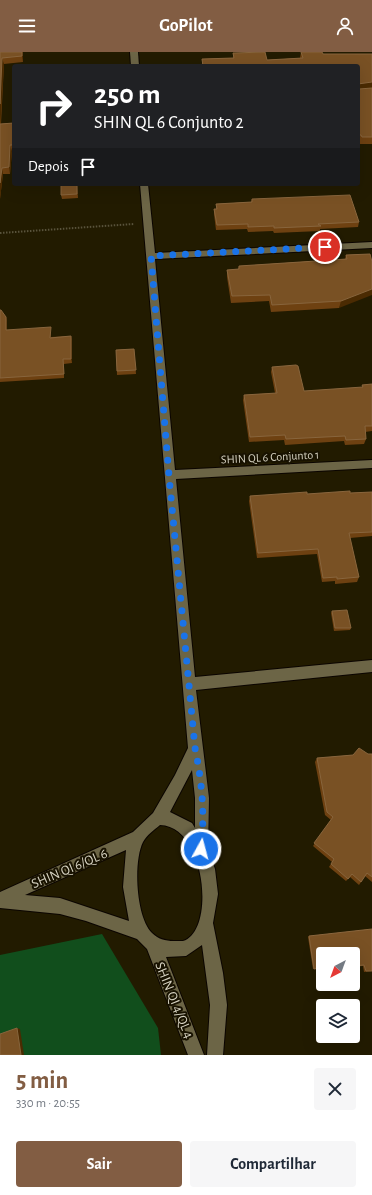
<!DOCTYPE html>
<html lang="pt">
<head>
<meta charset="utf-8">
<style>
	:root { --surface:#fff; --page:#f6f6f7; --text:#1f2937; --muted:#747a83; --accent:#825d43 }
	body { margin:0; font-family:"Alegreya Sans",sans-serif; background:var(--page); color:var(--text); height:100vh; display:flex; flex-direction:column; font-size:15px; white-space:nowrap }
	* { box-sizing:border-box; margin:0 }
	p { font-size:13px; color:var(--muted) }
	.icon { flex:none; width:22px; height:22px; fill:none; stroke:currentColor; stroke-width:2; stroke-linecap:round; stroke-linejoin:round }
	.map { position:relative; height:1003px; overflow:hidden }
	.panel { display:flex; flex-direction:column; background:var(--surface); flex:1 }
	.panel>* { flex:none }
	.hud { position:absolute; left:12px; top:12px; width:348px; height:122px; border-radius:4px; box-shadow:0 4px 16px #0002; background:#202124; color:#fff; overflow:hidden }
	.needle { width:26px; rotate:221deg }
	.controls { position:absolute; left:316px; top:895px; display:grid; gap:8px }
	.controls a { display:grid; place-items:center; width:44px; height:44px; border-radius:4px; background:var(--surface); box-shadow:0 4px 16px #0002; font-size:20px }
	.pin { position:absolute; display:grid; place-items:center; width:34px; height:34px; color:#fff; margin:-17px; border:2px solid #fff; border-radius:50%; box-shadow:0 1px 4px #0007 }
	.me { position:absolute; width:44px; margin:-22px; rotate:7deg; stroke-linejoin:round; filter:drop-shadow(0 0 3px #0008) }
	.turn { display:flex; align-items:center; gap:14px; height:84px; padding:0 16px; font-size:18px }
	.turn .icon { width:52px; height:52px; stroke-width:2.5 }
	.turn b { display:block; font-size:28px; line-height:34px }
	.then { display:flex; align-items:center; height:38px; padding:0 16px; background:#0003; gap:8px; font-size:15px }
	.round { display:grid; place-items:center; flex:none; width:42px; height:42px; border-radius:4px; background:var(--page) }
	.headline { display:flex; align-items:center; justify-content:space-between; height:68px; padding:0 16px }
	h1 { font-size:24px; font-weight:700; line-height:30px; color:var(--accent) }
	.primary-button { display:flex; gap:8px; margin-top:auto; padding:8px 16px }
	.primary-button a { flex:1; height:46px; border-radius:4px; background:var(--accent); color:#fff; font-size:16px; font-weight:700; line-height:46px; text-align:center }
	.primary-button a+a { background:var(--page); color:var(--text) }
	header { display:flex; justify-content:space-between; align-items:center; height:52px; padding:0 16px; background:var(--accent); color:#fff; font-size:18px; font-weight:700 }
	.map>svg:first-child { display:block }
</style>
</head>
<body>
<header><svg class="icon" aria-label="menu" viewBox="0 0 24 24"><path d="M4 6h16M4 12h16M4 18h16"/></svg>GoPilot<svg class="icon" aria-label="person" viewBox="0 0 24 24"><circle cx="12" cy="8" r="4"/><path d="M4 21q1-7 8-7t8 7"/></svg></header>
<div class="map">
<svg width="372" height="1003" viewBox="0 0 372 1003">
	<rect width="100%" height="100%" fill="#221b00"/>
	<path fill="#114e1c" d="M102,882L158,976L161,1003H0V903Z"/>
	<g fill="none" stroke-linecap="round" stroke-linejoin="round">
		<defs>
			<g id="minor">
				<path d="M130,0H138L139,14H131Z"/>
				<path d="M140,132H148L155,201L372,190V196L155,207L175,418L372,408V416L176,427L195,625L372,608V620L196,638L209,746L208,798L215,817L218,842L213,871L223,921L227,953L223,1003H207L210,953L202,893L186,904L166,905L204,1003H188L147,897L137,887L86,869L60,862L0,856V840L133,780L153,761L175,723L188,696ZM192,718L195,746V776L192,771L170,760ZM160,773C206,774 216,879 183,889C180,889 176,889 174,889C165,889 158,887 152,881C136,865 133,810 143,790C147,783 154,778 160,773ZM126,798L123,835L129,869L60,846L25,843Z"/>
			</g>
		</defs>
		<use href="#minor" stroke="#0b0500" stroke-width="2"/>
		<path stroke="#59533b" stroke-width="2" stroke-dasharray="1.5 1.5" stroke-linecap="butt" d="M0,181L134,172"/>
		<use href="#minor" fill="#6c6546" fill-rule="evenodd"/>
	</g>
	<g fill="#6e4111">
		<path d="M0,0H23V10L4,12L1,72L14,71V99H12L10,122H3L0,147Z"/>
		<path d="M301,0L323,2H372V92H360V90H358V14H202V7L233,6V1L267,8L300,6Z"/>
		<path d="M77,132L78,146L62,147L61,143Z"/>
		<path d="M252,147L359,170L358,175L320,177V179L274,181L273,179L248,180L247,177L216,178L214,162V157H216V152L251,150Z"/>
		<path d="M370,202L339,256L271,260L269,249L231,251L227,225V218L238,217L239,214L345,207L346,203Z"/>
		<path d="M0,258L6,265L7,270V278L51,280V285L71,284L72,289V311L64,312V326L0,330Z"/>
		<path d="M134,297L136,322L117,323L116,298Z"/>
		<path d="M272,315L304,339L362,336V333L372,332V379L365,380L366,387L364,392L345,393L344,389L285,393L284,388L249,390L243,348L244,343L275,341L271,320Z"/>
		<path d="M372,440V484L350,486L359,525L357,530L335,532V529L322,530L317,502L257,506L249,449L250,444L307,442L350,441Z"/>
		<path d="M332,559L351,576L350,578L334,579L331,561Z"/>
		<path d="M372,702V830L365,824L359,833L350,825L346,829L329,815L332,810L313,794L331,768L325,763L315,710L317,706Z"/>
		<path d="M372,877V919L364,920L363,914L353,915V902H323V918L318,919L317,917H313L308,885L309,884Z"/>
	</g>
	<g fill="#4b2b02">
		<path d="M22,0H23V10L22,4Z"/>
		<path d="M2,6L4,12L0,78V52Z"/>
		<path d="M372,30V36L358,39V32Z"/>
		<path d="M10,93L12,99L10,122L9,115Z"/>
		<path d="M2,116L3,122L0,147V131Z"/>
		<path d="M372,237V243L339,256L341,249Z"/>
		<path d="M6,265L7,270V282L6,278Z"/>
		<path d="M51,275V290L50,286Z"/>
		<path d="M71,284L72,289V311L71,307Z"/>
		<path d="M17,976L20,977L24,1003H21Z"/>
	</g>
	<g fill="#795124" stroke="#88653d">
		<path d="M0,0H22V4L2,6L0,52Z"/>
		<path d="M265,0L267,8L303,6L301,0H322L323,2H372V30L358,32V14H203L202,7L234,6L233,1Z"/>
		<path d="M358,33L359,37L372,36V85H362L361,83H358Z"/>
		<path d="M14,71V93H10L9,115L2,116L0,131V72Z"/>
		<path d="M61,132H77V142L61,143Z"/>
		<path d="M350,143L359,170L318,172L321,174L274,176V174L248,175V172L217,173L214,157H217L216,152L252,150V147Z"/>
		<path d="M370,202L372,210V237L341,249L272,253L270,243L232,244L227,218L239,217V214L347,207L346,203Z"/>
		<path d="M0,258H1L6,265V278L51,275L50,286L71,284V307H63L64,322L0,326Z"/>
		<path d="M134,297L136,318L117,319L116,298Z"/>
		<path d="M296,313L298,314L304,339L363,335L362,333L372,332V374H365L366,387L346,388L345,384L286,387L285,383L250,385L244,343L277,341L272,315Z"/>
		<path d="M350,439V441L372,440V480L349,481L359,525L337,527V525L323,526L318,497L258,501L250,444L307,440V442Z"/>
		<path d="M347,558L351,576H335L332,559Z"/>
		<path d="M359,696L368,702H372V825L367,821L361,830L352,822L348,827L331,812L334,807L314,791L333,765L327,760L317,706L353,703Z"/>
		<path d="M372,877V919H366L364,913L353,914V902H323V917L319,918V916L314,917L309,884Z"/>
		<path d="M17,976L21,1003H0V982Z"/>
	</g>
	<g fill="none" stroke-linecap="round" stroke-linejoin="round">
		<path stroke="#1a73e8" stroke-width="7" stroke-dasharray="0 12.6" d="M201,797C205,762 202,730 195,696L169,424L151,204L325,195"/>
	</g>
	<g text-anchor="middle" stroke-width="4" stroke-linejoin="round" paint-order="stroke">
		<g font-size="12" fill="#d6d2c1" stroke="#181200">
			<text transform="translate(270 405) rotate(-3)" y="4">SHIN QL 6 Conjunto 1</text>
		</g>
		<g font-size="14" fill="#d6d2c1" stroke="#181200">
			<text transform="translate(69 816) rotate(-23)" y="5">SHIN QI 6/QL 6</text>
			<text transform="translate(175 948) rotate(68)" y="5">SHIN QI 4/QL 4</text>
		</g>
	</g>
</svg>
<div class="controls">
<a><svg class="needle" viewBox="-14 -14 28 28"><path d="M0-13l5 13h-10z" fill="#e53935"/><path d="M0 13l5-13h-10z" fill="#747a83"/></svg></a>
<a><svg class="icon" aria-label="layers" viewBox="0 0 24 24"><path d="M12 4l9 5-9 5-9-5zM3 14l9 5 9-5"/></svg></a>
</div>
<div class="pin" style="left:325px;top:195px;background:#d93025"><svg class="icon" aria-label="arrive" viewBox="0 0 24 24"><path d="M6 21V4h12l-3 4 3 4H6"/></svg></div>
<svg class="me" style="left:201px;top:797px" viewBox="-20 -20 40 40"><circle r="17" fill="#1a73e8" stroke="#fff" stroke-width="3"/><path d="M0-11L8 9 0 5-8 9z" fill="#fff"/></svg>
<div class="hud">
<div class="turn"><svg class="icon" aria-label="right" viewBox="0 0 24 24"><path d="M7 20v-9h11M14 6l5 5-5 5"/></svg><div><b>250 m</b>SHIN QL 6 Conjunto 2</div></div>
<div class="then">Depois<svg class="icon" aria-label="arrive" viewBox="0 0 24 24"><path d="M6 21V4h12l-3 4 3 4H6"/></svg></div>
</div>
</div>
<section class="panel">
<div class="headline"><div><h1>5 min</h1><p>330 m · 20:55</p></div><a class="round"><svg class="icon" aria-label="close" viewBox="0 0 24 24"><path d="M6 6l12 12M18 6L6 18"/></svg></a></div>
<div class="primary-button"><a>Sair</a><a>Compartilhar</a></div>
</section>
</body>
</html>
